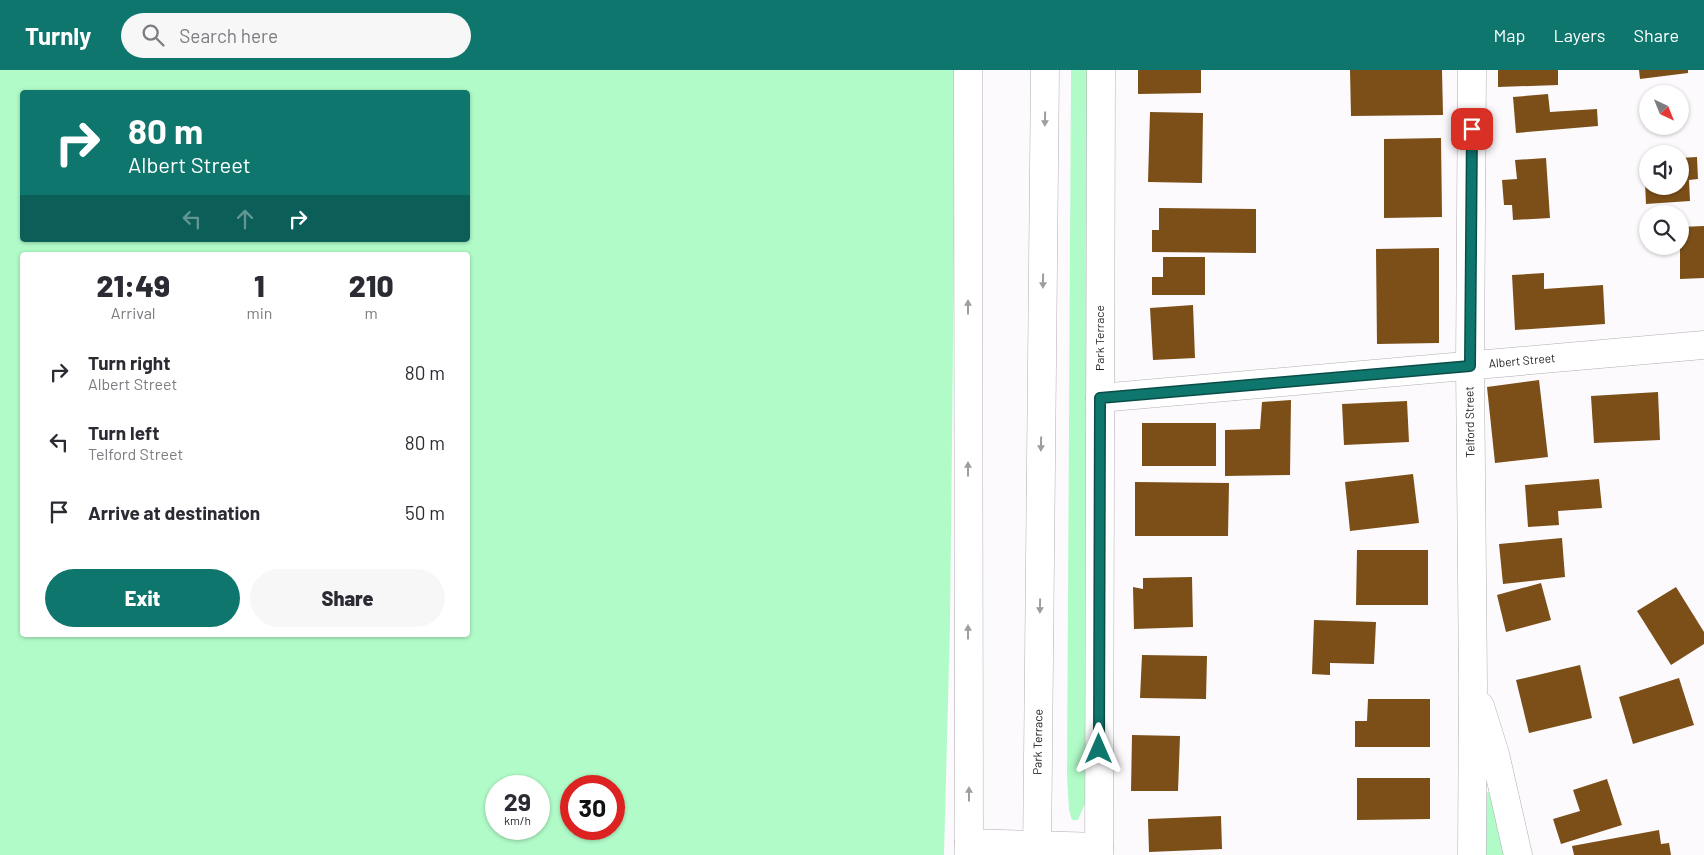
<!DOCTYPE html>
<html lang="en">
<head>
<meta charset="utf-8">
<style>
	:root { --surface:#fff; --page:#f7f7f7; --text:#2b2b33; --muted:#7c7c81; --accent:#0f766e }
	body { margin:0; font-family:Barlow,sans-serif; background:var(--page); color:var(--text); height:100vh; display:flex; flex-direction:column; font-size:19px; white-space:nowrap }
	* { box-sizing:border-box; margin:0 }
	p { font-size:16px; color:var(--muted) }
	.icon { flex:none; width:28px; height:28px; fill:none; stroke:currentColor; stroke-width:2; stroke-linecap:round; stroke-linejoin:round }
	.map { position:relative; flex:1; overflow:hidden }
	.panel { position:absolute; left:20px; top:182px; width:450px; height:385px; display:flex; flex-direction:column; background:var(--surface); border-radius:5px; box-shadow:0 1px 4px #0004 }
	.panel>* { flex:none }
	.guide { position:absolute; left:20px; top:20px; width:450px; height:152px; border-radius:5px; box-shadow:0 1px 4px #0004; background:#0f766e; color:#fff; overflow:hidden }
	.needle { width:32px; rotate:137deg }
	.tools { position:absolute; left:1639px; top:15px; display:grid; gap:10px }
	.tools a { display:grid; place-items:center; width:50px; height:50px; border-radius:50%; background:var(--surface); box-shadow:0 1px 4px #0004; font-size:25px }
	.speed { position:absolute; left:485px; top:705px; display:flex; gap:10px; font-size:25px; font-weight:700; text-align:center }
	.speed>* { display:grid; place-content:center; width:65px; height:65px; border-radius:50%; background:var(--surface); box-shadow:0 1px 4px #0004; line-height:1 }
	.speed small { font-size:12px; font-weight:400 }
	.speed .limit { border:8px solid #d22; background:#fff; color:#111 }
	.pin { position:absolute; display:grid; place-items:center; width:42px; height:42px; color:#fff; margin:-21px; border-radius:10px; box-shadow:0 2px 8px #0006 }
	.me { position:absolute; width:55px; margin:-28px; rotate:0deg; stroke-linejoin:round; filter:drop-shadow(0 0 4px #0008) }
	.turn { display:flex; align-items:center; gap:18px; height:105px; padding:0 25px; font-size:22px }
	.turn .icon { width:65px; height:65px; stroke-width:2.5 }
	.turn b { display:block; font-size:35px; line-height:42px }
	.lanes { display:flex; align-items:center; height:48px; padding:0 25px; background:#0003; justify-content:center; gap:25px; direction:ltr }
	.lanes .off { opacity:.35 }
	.eta { display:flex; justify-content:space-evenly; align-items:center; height:85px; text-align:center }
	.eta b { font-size:30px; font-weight:800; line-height:35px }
	.button { display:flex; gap:10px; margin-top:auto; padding:10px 25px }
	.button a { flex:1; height:58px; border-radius:30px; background:var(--accent); color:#fff; font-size:20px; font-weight:800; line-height:58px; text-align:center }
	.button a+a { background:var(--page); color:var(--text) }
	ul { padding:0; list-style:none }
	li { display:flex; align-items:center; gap:15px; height:70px; padding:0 25px }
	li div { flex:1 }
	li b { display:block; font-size:19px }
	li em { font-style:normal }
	header { display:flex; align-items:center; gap:30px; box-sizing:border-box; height:70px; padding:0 25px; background:var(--accent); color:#fff }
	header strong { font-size:24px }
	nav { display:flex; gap:28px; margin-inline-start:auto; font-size:18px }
	.search { width:350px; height:45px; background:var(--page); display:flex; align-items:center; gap:12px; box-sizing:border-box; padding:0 18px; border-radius:28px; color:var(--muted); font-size:19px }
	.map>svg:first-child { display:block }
</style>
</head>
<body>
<header>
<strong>Turnly</strong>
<div class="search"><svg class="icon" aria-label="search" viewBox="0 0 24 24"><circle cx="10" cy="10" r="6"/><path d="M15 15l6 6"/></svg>Search here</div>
<nav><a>Map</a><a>Layers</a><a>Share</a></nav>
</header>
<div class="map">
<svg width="1704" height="785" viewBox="0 0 1704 785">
	<rect width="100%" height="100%" fill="#fdfafe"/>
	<g fill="#b1fbc8" fill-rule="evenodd">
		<path d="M0,0H956L950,555L944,785H0ZM22,22H468V170H22ZM22,185H468V565H22ZM496,716H539V759H496ZM571,716H614V759H571Z"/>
		<path d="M1071,0H1091L1089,724L1078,750H1072L1069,740L1067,705Z"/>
		<path d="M1489,722L1493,724L1508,785H1482L1485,723Z"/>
	</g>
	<g fill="#7b4f17">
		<path d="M1138,0H1201V23L1138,24Z"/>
		<path d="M1350,0H1442L1443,45L1351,46Z"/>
		<path d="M1498,0H1558V15L1498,17Z"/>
		<path d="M1639,0H1688V3L1640,9Z"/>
		<path d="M1548,24L1550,42L1597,39L1598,56L1516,63L1513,27Z"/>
		<path d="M1150,42L1203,43L1202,113L1148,112Z"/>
		<path d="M1441,68L1442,147L1384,148V69Z"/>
		<path d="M1697,87L1698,109L1689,110L1690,131L1646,134L1644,90H1648V116H1680V88Z"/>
		<path d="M1546,88L1550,148L1513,150L1512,135H1504L1502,110L1517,109L1515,90Z"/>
		<path d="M1159,138L1256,139V183L1152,182V160H1159Z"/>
		<path d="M1704,156V208L1680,209V157Z"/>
		<path d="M1439,178V273L1377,274L1376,179Z"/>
		<path d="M1163,187H1205V225H1152V207H1163Z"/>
		<path d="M1544,203V219L1603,215L1605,254L1515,260L1512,205Z"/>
		<path d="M1193,235L1195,288L1153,290L1150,238Z"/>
		<path d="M1539,310L1548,387L1495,393L1487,317Z"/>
		<path d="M1658,322L1660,370L1594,373L1591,326Z"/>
		<path d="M1291,330L1290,405L1225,406V360L1260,359L1262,332Z"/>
		<path d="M1407,331L1409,372L1344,375L1342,334Z"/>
		<rect x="1142" y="353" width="74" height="43"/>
		<path d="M1413,404L1419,453L1350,461L1345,412Z"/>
		<path d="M1599,409L1602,438L1558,441L1559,455L1528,457L1525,415Z"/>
		<path d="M1135,412L1229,413L1228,466H1135Z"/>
		<path d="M1562,468L1565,507L1503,514L1499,474Z"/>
		<path d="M1357,480H1428V535H1356Z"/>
		<path d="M1192,507L1193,557L1134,559L1133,517L1143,519V508Z"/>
		<path d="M1541,513L1551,550L1506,562L1497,525Z"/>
		<path d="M1676,517L1704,562V574L1671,595L1637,541Z"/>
		<path d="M1314,550L1376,552L1374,594L1330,593V605L1312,604Z"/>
		<path d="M1142,585L1207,586L1206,629L1140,628Z"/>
		<path d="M1580,595L1592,648L1529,663L1516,610Z"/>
		<path d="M1679,608L1694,655L1633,674L1619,627Z"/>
		<path d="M1368,629H1430V677H1355V651H1367Z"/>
		<path d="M1132,665L1180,666L1178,721H1131Z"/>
		<path d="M1357,708H1430V749L1357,750Z"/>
		<path d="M1607,709L1622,755L1561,774L1553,749L1580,741L1573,720Z"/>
		<path d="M1221,746L1222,779L1149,782L1148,749Z"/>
		<path d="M1659,760L1661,774L1669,773L1671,785H1574L1572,776Z"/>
	</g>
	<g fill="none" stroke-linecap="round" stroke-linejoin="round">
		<defs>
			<g id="minor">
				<path d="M1100,328L1704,275"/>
				<path d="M1480,636L1495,684L1518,785"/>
				<path d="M969,773L1099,777"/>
				<path d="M1099,785L1101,0"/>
				<path d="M1472,785L1473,613L1470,296L1472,0"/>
			</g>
			<g id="highway">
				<path d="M968,0L969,785"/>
				<path d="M1037,785L1045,0"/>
			</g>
		</defs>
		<use href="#minor" stroke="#b2aeb4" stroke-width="29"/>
		<use href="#highway" stroke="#b2aeb4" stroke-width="29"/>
		<use href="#minor" stroke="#fff" stroke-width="28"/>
		<use href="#highway" stroke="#fff" stroke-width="28"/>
	</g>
	<defs><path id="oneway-solid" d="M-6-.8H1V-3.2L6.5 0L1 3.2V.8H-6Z" transform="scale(1.25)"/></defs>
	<g fill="#9e9d9f">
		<use href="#oneway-solid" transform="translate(1045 49) rotate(91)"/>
		<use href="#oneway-solid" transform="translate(1043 211) rotate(91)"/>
		<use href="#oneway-solid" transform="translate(968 237) rotate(-90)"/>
		<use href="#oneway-solid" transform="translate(1041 374) rotate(91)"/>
		<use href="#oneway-solid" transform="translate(968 399) rotate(-90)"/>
		<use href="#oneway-solid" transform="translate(1040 536) rotate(91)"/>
		<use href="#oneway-solid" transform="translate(968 562) rotate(-90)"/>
		<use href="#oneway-solid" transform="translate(969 724) rotate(-90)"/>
	</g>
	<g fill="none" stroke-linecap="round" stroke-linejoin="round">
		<defs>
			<path id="route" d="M1099,679L1100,328L1470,296L1472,59"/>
		</defs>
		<use href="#route" stroke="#0a4d48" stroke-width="12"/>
		<use href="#route" stroke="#0f766e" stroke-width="9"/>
	</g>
	<g text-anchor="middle" stroke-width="5" stroke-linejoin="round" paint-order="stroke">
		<g font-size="12" fill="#282629" stroke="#fff">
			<text transform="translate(1100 268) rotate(-90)" y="4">Park Terrace</text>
			<text transform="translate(1522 291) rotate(-5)" y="4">Albert Street</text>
			<text transform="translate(1470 352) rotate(-91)" y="4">Telford Street</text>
			<text transform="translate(1038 672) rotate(-89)" y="4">Park Terrace</text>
		</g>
	</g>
</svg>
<div class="tools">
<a><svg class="needle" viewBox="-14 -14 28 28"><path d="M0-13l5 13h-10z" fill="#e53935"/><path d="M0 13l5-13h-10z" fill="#7c7c81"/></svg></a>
<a><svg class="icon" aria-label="sound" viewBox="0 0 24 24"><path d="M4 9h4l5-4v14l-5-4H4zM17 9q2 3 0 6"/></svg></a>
<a><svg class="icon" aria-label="search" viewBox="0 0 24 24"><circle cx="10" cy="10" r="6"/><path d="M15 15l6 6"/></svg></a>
</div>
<div class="speed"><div>29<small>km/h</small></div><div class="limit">30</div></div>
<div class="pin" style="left:1472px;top:59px;background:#d93025"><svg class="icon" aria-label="arrive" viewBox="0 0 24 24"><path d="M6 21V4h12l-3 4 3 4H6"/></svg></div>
<svg class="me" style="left:1099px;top:679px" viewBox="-20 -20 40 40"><path d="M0-17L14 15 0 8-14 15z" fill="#0f766e" stroke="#fff" stroke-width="4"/></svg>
<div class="guide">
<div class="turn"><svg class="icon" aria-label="right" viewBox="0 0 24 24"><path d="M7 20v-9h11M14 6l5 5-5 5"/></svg><div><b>80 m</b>Albert Street</div></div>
<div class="lanes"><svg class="icon off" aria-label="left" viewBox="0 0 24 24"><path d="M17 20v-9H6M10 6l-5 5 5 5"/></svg><svg class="icon off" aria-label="ahead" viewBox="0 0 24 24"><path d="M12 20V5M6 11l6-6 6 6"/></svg><svg class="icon" aria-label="right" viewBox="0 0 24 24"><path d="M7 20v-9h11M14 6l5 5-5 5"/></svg></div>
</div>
<section class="panel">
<div class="eta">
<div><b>21:49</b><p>Arrival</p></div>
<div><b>1</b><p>min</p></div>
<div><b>210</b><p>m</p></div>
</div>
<ul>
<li><svg class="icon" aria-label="right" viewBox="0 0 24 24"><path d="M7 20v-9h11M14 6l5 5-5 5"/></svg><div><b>Turn right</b><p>Albert Street</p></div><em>80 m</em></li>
<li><svg class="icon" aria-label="left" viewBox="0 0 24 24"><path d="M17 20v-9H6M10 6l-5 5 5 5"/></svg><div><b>Turn left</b><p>Telford Street</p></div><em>80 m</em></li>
<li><svg class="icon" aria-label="arrive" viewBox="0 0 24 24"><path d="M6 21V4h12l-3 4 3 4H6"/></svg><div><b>Arrive at destination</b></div><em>50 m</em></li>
</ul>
<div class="button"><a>Exit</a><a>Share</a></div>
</section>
</div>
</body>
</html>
